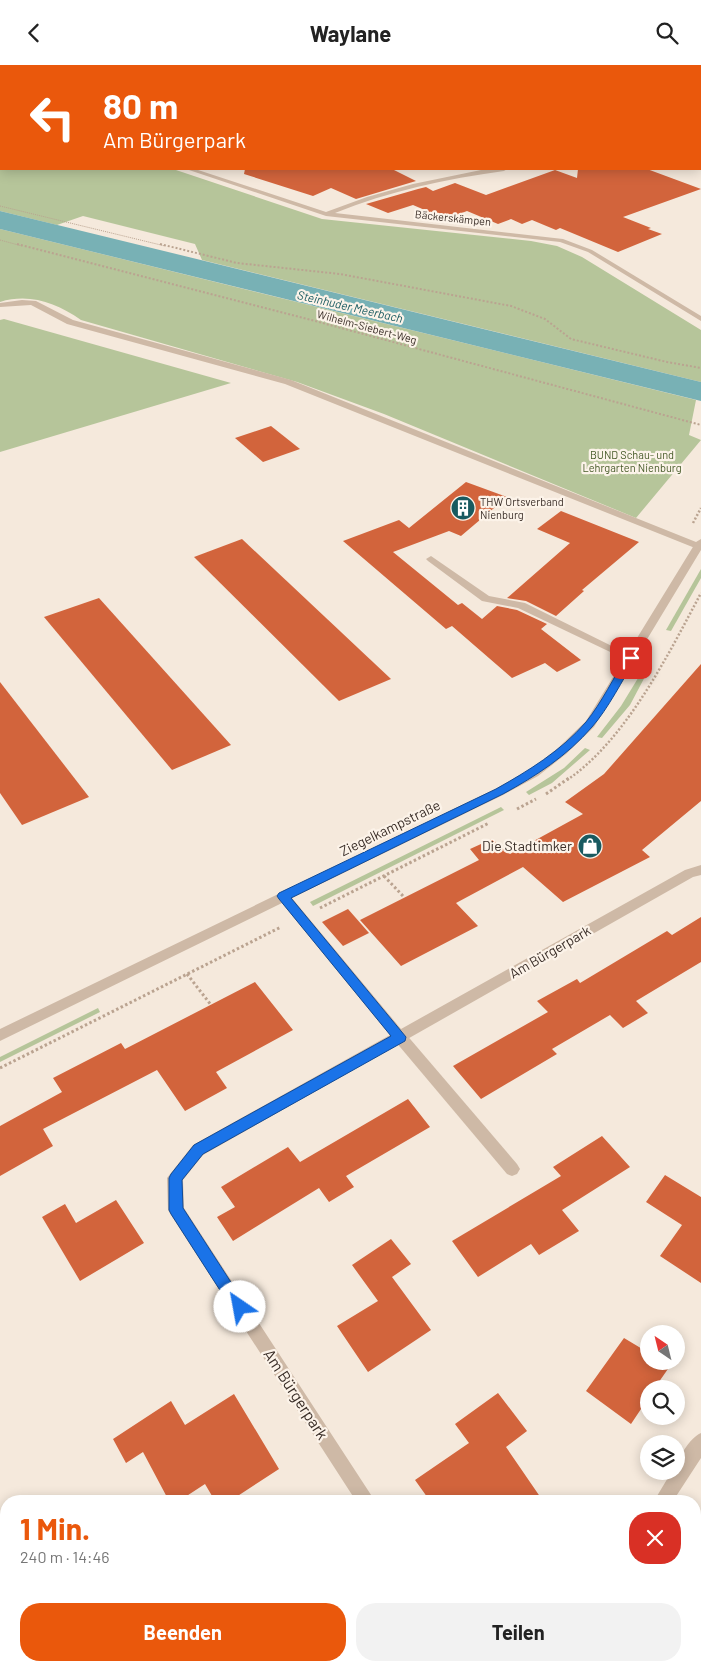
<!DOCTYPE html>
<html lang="de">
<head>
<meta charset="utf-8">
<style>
	:root { --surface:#fff; --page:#f2f2f2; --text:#222; --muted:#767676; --accent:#ea580c }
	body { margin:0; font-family:Barlow,sans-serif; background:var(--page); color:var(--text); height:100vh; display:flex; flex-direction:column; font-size:19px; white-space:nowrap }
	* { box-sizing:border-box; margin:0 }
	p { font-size:16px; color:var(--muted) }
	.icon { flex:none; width:28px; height:28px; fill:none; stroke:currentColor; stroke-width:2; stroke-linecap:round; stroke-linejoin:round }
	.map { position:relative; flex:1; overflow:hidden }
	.details { position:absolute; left:0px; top:1430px; width:701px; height:176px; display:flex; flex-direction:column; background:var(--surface); border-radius:20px 20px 0 0; box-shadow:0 2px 12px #0003 }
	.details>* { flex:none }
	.banner { position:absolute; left:0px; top:0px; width:701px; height:105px; box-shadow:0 2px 12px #0003; background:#ea580c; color:#fff; overflow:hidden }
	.needle { width:32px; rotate:325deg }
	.controls { position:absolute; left:640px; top:1260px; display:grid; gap:10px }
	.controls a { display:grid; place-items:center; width:45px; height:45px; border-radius:50%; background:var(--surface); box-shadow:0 2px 12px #0003; font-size:25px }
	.pin { position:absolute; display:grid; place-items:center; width:42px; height:42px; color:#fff; margin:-21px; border-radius:10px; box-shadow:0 2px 8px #0006 }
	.me { position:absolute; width:55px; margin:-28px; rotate:327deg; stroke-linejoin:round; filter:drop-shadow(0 0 4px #0008) }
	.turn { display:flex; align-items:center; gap:18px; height:105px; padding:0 20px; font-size:22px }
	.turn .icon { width:65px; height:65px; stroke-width:2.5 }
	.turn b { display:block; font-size:35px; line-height:42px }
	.round { display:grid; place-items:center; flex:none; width:52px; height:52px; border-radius:20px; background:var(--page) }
	.overview { display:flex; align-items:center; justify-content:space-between; height:85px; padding:0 20px }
	h1 { font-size:30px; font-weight:700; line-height:38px; color:var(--accent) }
	.button { display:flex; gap:10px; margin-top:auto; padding:10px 20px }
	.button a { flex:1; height:58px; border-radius:20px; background:var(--accent); color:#fff; font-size:20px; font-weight:700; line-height:58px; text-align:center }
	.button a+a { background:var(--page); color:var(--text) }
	header { display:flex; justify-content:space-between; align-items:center; height:65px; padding:0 20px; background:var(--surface); font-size:22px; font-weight:700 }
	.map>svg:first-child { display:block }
</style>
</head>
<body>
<header><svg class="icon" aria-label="back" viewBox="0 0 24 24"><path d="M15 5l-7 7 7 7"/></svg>Waylane<svg class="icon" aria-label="search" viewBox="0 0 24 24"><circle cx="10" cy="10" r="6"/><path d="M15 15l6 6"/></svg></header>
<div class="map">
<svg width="701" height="1606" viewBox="0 0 701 1606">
	<rect width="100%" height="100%" fill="#f5e9dc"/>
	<g fill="#b6c59a">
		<path d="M0,58L1,104H173L322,154L531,176L557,181L582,192L701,265V317L202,195L195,179L83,151L57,160L0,146Z"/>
		<path d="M0,164L696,335L689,370L701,375L636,453L384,349L297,317L81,255C56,238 30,228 0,237Z"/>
		<path d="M4,254L231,318L0,387V255Z"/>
		<path d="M701,504V513L671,566L666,565Z"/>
		<path d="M643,605L648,606L630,640L602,673L597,672L621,641Z"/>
		<path d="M585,683L590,685L552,718L529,730L526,727L564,703Z"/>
		<path d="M501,742L504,745L313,841L310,837Z"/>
		<path d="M98,943L100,947L0,997V992Z"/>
	</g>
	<path fill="#78b1b5" d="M0,146L701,317V336L0,164Z"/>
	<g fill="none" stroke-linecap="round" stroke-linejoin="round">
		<rect fill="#78b1b5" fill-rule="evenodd" x="0" y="52" width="1" height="2"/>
	</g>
	<g fill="#d2643c">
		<path d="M245,104H392L416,116L356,134L331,123L313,131L244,109Z"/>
		<path d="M578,104H647L701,124L623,152L651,163L648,164L662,169L618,187L560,163L556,165L532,155L522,159L511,154L498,159L467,146L446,154L413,140L388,148L366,139L418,124L426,122L433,126L455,118L486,130L555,105L577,113Z"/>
		<path d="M271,361L300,384L263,397L235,373Z"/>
		<path d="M466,417L507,432L461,471L449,466L393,487L458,540L462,538L482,554L497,541L517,545L547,559L541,564L581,595L557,607L545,598L512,613L452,561L446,564L343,476L399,455L409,463Z"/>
		<path d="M561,446L639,477L582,525L584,526L556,551L526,536L507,533L570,478L537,464Z"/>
		<path d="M242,474L391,614L339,636L194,492Z"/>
		<path d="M99,533L231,680L172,705L44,552Z"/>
		<path d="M701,599V736L642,785L650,792L563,837L523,802L456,838L478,861L401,901L360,855L479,795L470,784L492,774L510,789L583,749L565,737L604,709Z"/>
		<path d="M0,617L89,732L22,760L0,728Z"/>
		<path d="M348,844L369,868L343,881L322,857Z"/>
		<path d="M701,852V897L636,936L648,948L623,963L610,950L552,984L557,989L481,1034L453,1001L548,947L537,936L577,914L580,918L667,866L672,870Z"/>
		<path d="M255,917L293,965L216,1007L227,1023L185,1046L157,1005L43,1064L53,1081L0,1111V1061L62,1027L53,1013L121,978L125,984Z"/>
		<path d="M408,1034L430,1062L346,1111L354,1122L329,1137L319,1123L233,1176L217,1152L235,1142L221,1122L288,1082L300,1097Z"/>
		<path d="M602,1071L630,1102L562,1145L579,1166L539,1190L531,1179L478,1212L452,1176L561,1111L553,1102Z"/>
		<path d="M665,1110L701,1132V1218L660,1191L682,1160L646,1137Z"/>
		<path d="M116,1135L144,1178L80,1216L42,1152L65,1139L76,1158Z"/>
		<path d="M391,1174L411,1199L392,1212L431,1265L368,1307L337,1261L378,1236L352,1200Z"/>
		<path d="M624,1273L649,1288V1296H662L670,1301L654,1324H649V1332L631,1359L586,1326Z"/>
		<path d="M498,1328L527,1366L506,1382L543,1436H430L415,1415L469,1378L455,1359Z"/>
		<path d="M234,1329L279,1404L230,1436H215L205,1419L179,1436H169L143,1387L126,1398L113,1374L171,1336L185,1360Z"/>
	</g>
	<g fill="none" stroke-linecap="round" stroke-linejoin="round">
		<g stroke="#baa390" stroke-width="1" stroke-dasharray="1 1" stroke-linecap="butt">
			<path d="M0,141L165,181"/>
			<path d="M0,175L22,181"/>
		</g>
		<g stroke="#baa390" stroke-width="2" stroke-dasharray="2 2" stroke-linecap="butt">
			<path d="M17,179L315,256L701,360"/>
			<path d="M160,179L237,198L340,209L511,241L545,254L571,274L667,297L701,303"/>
		</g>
		<g stroke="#baa390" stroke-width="2.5" stroke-dasharray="2 2" stroke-linecap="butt">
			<path d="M693,458L701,443"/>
			<path d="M567,715C626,675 668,590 701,528"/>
		</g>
		<g stroke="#baa390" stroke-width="3" stroke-dasharray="2.5 2.5" stroke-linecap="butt">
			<path d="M546,729L569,713"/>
			<path d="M517,744L536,734"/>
			<path d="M384,811L404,832"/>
			<path d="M320,843L489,758"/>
			<path d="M187,909L211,940"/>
			<path d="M0,1003L281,862"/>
		</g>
		<g fill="#ceb9a6" fill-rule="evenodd">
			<path d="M22,235L36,236L73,255L291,315L701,479V483H695L285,319L67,259L31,240L0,242V238Z"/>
			<path d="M431,491L489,531L525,538L636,593L631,596L627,595L518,543L482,536L428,496L426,494Z"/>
			<path d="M400,966L405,968L517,1099L520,1104L517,1109L512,1111L507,1109L395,976L393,972L395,968Z"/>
		</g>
		<g fill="#ceb9a6" fill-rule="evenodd">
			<rect x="700" y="1" width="1" height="4"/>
			<rect x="700" y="83" width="1" height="4"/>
			<path d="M186,104H195L326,147L367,132L413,119L481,105L507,104L504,106C446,114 389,126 335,148L563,174L592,185L701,251V256L588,187L560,177L326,151Z"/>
			<path d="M701,474V485L594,662L566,689L538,711L503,730L292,833L401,964L685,805L701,800V810L693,812L203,1090L183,1115L184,1143L375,1436H356L171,1150L168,1145L167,1113L193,1080L390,970L282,838L0,976V964L495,724L530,705L558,683L586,656L696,477Z"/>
			<path d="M701,1368V1393L673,1436H654L672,1406H676C676,1394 690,1373 701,1368Z"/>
			<path d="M497,1600H523L520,1606H500Z"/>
		</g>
		<defs>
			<g id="rail">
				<path d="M34,1L53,0"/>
				<path d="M77,1L93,0"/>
				<path d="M150,1L165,0"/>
			</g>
		</defs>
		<use href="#rail" stroke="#3a2e28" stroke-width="2.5"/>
		<use href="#rail" stroke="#fcf3e9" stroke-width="2" stroke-dasharray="5.5" stroke-linecap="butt"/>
	</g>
	<path fill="#1a73e8" stroke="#114b97" d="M631,590L636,593C623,614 608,644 592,662C567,691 536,711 503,729L291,833L406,972L405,976L203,1089L182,1115L183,1143L247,1242L245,1247L240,1249L234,1247L171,1149L169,1145V1113L171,1109L194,1080L391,971L279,834L277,831L279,828L496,724C528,706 561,686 586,657C602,637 614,612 627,591Z"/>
	<defs>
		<symbol id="building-disc" viewBox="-11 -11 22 22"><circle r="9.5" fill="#185a60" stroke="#fcf3e9"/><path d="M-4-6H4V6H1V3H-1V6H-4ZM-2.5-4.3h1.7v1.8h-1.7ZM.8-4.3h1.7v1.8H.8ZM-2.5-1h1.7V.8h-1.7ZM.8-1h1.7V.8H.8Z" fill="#fff"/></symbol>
		<symbol id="shop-disc" viewBox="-11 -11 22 22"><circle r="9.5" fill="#185a60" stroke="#fcf3e9"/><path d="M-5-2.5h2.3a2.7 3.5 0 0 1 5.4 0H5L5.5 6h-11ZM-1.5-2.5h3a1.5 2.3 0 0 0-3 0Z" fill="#fff"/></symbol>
	</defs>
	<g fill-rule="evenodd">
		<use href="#building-disc" x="449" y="429" width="28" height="28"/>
		<use href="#shop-disc" x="576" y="767" width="28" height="28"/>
	</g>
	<g text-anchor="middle" stroke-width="4.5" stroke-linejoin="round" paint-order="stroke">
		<g font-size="11" fill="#3a2e28" stroke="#fcf3e9">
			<text transform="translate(453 153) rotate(6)" y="4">Bäckerskämpen</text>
			<text transform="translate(367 262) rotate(15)" y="4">Wilhelm-Siebert-Weg</text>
		</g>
		<g font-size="11" fill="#475b29" stroke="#fcf3e9">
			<text x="632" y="394">BUND Schau- und<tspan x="632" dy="13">Lehrgarten Nienburg</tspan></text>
		</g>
		<g font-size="11" fill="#3a2e28" stroke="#fcf3e9" text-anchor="start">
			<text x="480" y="441">THW Ortsverband<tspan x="480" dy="13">Nienburg</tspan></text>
		</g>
		<g font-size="12" font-style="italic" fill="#185a60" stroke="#fcf3e9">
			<text transform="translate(350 242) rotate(13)" y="4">Steinhuder Meerbach</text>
		</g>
		<g font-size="14" fill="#3a2e28" stroke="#fcf3e9">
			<text transform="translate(390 763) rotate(-26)" y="5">Ziegelkampstraße</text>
			<text transform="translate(550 887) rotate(-30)" y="5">Am Bürgerpark</text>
		</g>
		<g font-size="14" fill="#3a2e28" stroke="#fcf3e9" text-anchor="end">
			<text x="572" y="786">Die Stadtimker</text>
		</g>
		<g font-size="16" fill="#3a2e28" stroke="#fcf3e9">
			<text transform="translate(296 1329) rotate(57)" y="6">Am Bürgerpark</text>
		</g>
	</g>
</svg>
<div class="controls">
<a><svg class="needle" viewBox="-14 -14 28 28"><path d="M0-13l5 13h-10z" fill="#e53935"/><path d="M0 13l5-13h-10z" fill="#767676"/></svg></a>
<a><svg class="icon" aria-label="search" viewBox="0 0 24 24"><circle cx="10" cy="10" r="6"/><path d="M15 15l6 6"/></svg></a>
<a><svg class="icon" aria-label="layers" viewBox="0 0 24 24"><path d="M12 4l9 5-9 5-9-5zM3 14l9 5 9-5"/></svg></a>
</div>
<div class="pin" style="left:631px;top:593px;background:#d93025"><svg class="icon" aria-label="arrive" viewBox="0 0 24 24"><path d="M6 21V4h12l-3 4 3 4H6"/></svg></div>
<svg class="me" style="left:240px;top:1242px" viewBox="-20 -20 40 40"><circle r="19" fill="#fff"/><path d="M0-13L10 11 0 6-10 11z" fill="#1a73e8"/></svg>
<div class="banner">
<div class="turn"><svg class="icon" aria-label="left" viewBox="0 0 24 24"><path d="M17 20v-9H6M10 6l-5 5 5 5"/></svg><div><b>80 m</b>Am Bürgerpark</div></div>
</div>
<section class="details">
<div class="overview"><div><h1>1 Min.</h1><p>240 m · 14:46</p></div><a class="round" style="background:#d93025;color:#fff"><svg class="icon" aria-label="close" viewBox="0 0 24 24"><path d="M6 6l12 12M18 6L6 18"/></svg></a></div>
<div class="button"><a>Beenden</a><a>Teilen</a></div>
</section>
</div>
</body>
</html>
